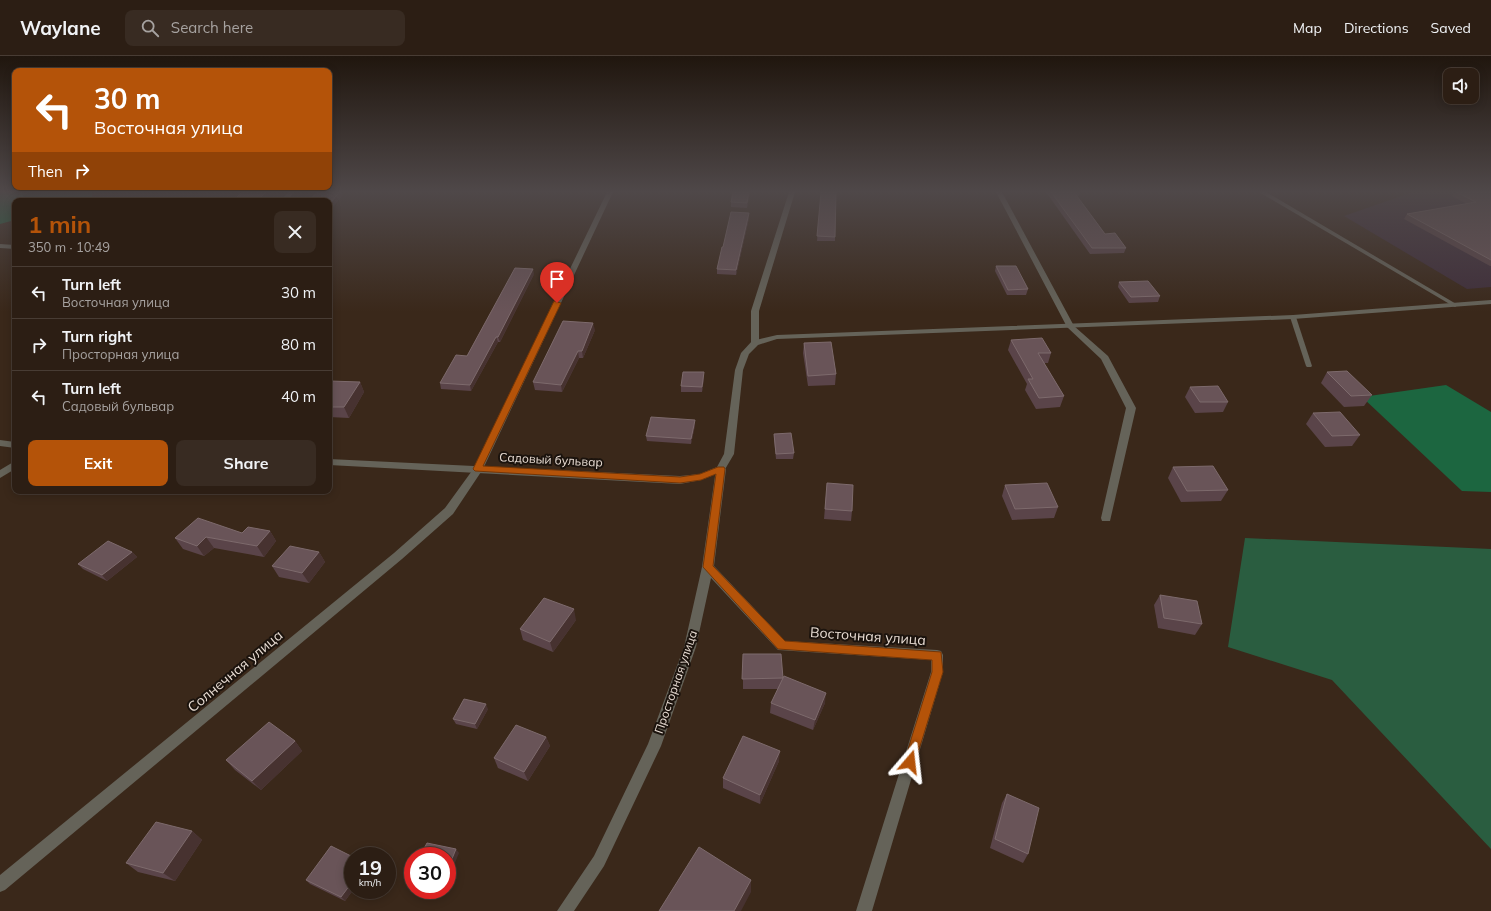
<!DOCTYPE html>
<html lang="en">
<head>
<meta charset="utf-8">
<style>
	:root { --surface:#2c1e14; --page:#382b22; --text:#f1f3f6; --muted:#a6a2a0; --line:#483c34; --accent:#b45309 }
	body { margin:0; font-family:Mulish,sans-serif; background:var(--page); color:var(--text); height:100vh; display:flex; flex-direction:column; font-size:15px; white-space:nowrap }
	* { box-sizing:border-box; margin:0 }
	p { font-size:13px; color:var(--muted) }
	.icon { flex:none; width:22px; height:22px; fill:none; stroke:currentColor; stroke-width:2; stroke-linecap:round; stroke-linejoin:round }
	.map { position:relative; flex:1; overflow:hidden }
	.details { position:absolute; left:12px; top:142px; width:320px; height:296px; display:flex; flex-direction:column; background:var(--surface); border-radius:8px; box-shadow:0 2px 10px #0003,0 0 0 1px var(--line) }
	.details>* { flex:none }
	.hud { position:absolute; left:12px; top:12px; width:320px; height:122px; border-radius:8px; box-shadow:0 2px 10px #0003,0 0 0 1px var(--line); background:#b45309; color:#fff; overflow:hidden }
	.buttons { position:absolute; left:1443px; top:12px; display:grid; gap:8px }
	.buttons a { display:grid; place-items:center; width:36px; height:36px; border-radius:8px; background:var(--surface); box-shadow:0 2px 10px #0003,0 0 0 1px var(--line); font-size:20px }
	.speed { position:absolute; left:344px; top:791px; display:flex; gap:8px; font-size:20px; font-weight:700; text-align:center }
	.speed>* { display:grid; place-content:center; width:52px; height:52px; border-radius:50%; background:var(--surface); box-shadow:0 2px 10px #0003,0 0 0 1px var(--line); line-height:1 }
	.speed small { font-size:10px; font-weight:400 }
	.speed .limit { border:6px solid #d22; background:#fff; color:#111 }
	.pin { position:absolute; display:grid; place-items:center; width:34px; height:34px; color:#fff; margin:-41px -17px; border-radius:50% 50% 50% 0; rotate:-45deg; box-shadow:0 0 4px #0007 }
	.pin .icon { rotate:45deg }
	.me { position:absolute; width:44px; margin:-22px; rotate:17deg; stroke-linejoin:round; filter:drop-shadow(0 0 3px #0008) }
	.turn { display:flex; align-items:center; gap:14px; height:84px; padding:0 16px; font-size:18px }
	.turn .icon { width:52px; height:52px; stroke-width:2.5 }
	.turn b { display:block; font-size:28px; line-height:34px }
	.then { display:flex; align-items:center; height:38px; padding:0 16px; background:#0003; gap:8px; font-size:15px }
	.round { display:grid; place-items:center; flex:none; width:42px; height:42px; border-radius:8px; background:var(--page) }
	.headline { display:flex; align-items:center; justify-content:space-between; height:68px; padding:0 16px }
	h1 { font-size:24px; font-weight:700; line-height:30px; color:var(--accent) }
	.action { display:flex; gap:8px; margin-top:auto; padding:8px 16px }
	.action a { flex:1; height:46px; border-radius:8px; background:var(--accent); color:#fff; font-size:16px; font-weight:700; line-height:46px; text-align:center }
	.action a+a { background:var(--page); color:var(--text) }
	ul { padding:0; list-style:none }
	li { display:flex; align-items:center; gap:12px; height:52px; padding:0 16px; border-top:1px solid var(--line) }
	li div { flex:1 }
	li b { display:block; font-size:15px }
	li em { font-style:normal }
	header { display:flex; align-items:center; gap:24px; box-sizing:border-box; height:56px; padding:0 20px; background:var(--surface); border-bottom:1px solid var(--line) }
	header strong { font-size:19px }
	nav { display:flex; gap:22px; margin-inline-start:auto; font-size:14px }
	.search { width:280px; height:36px; background:var(--page); display:flex; align-items:center; gap:10px; box-sizing:border-box; padding:0 14px; border-radius:8px; color:var(--muted); font-size:15px }
	.map>svg:first-child { display:block }
</style>
</head>
<body>
<header>
<strong>Waylane</strong>
<div class="search"><svg class="icon" aria-label="search" viewBox="0 0 24 24"><circle cx="10" cy="10" r="6"/><path d="M15 15l6 6"/></svg>Search here</div>
<nav><a>Map</a><a>Directions</a><a>Saved</a></nav>
</header>
<div class="map">
<svg width="1491" height="855" viewBox="0 0 1491 855">
	<rect width="100%" height="100%" fill="#3a281a"/>
	<path fill="#3f2e3a" d="M1413,136H1491V231L1467,233L1344,160Z"/>
	<path fill="#2a5d40" d="M1245,482L1491,493V793L1332,624L1228,591Z"/>
	<g fill="#1c6640">
		<path d="M0,136H92V141L80,145H15V164L0,168Z"/>
		<path d="M1446,329L1491,356V436L1462,435L1362,341Z"/>
	</g>
	<g fill="none" stroke-linecap="round" stroke-linejoin="round">
		<g fill="#656359" fill-rule="evenodd">
			<path d="M1259,136H1266L1458,249L1455,251L1453,250Z"/>
			<path d="M0,188L15,189V193L0,192Z"/>
			<path d="M1293,259L1296,261L1312,310L1311,311H1307L1306,310L1290,261Z"/>
		</g>
		<g fill="#656359" fill-rule="evenodd">
			<path d="M288,136H294L287,145H281Z"/>
			<path d="M607,136H613L483,413L453,458L402,503L5,834L0,836V819L394,497L445,452L474,412Z"/>
			<path d="M789,136H795L759,255V287L755,289L751,287V255Z"/>
			<path d="M996,136H1002L1074,270L1108,300L1136,352L1110,465H1102L1101,462L1126,352L1101,303L1067,271Z"/>
			<path d="M15,405V413L0,422V414Z"/>
			<path d="M721,410L726,413L714,510L785,585L937,594L941,595L943,599V616L872,855H856L931,616V604L778,594L711,522L696,591L661,690L604,810L574,855H557L594,800L648,688L684,591L702,511L716,413Z"/>
		</g>
		<g fill="#656359" fill-rule="evenodd">
			<path d="M1491,244V248L1293,263L777,283L758,289L749,298L743,314L734,398L724,415L701,424L680,428L329,409V403L680,420L700,418L717,411L724,398L735,314L741,297L752,285L777,279L1293,259Z"/>
			<path d="M0,384L15,386V392L0,390Z"/>
		</g>
	</g>
	<g fill="#5a4449">
		<path d="M733,136H750L747,152L731,151V146Z"/>
		<path d="M821,136L835,181V185H817Z"/>
		<path d="M1046,136H1080L1079,140H1077L1105,178L1126,192L1124,197L1090,198Z"/>
		<path d="M1455,136H1491V210H1490L1404,163L1407,158L1467,148L1452,140Z"/>
		<path d="M749,157V162L736,219L717,218V213L723,191Z"/>
		<path d="M996,210L1028,233L1026,239H1007L995,215Z"/>
		<path d="M534,218L500,286H498L471,335L441,333L440,327L467,300Z"/>
		<path d="M1119,226L1160,240L1158,246L1129,247L1118,231Z"/>
		<path d="M595,274L583,302H579L562,336L535,334L533,326Z"/>
		<path d="M1011,284L1051,297L1048,307H1044L1064,340L1060,351L1036,353L1025,334L1027,328L1008,294Z"/>
		<path d="M804,287L836,318L835,329L808,330L803,297Z"/>
		<path d="M1327,316L1372,339L1364,350L1344,351L1321,327Z"/>
		<path d="M704,322L702,336H681V330Z"/>
		<path d="M329,326H360L364,336L349,362L329,361Z"/>
		<path d="M1190,331L1228,346L1223,356L1195,357L1185,341Z"/>
		<path d="M1313,357L1360,379L1352,390L1325,391L1306,368Z"/>
		<path d="M695,369L691,388L647,385L646,380Z"/>
		<path d="M774,378L794,397L793,403H776L774,383Z"/>
		<path d="M1173,411L1228,434L1221,445L1181,446L1168,422Z"/>
		<path d="M827,427L852,455L851,465L824,463Z"/>
		<path d="M1005,429L1058,451L1054,462L1012,464L1002,440Z"/>
		<path d="M270,475L276,485L264,501L214,492L204,500L183,493L175,482Z"/>
		<path d="M132,496L137,501L107,525L83,513L78,508Z"/>
		<path d="M319,496L325,506L309,527L279,521L272,510Z"/>
		<path d="M1160,539L1202,568L1195,579L1158,572L1154,549Z"/>
		<path d="M576,564L553,596L523,584L520,573Z"/>
		<path d="M743,598L783,622L825,647L813,674L770,657L771,647L778,633H743Z"/>
		<path d="M488,653L477,673L456,668L453,663Z"/>
		<path d="M546,681L550,690L528,725L498,712L494,702Z"/>
		<path d="M295,685L302,695L261,734L235,714L226,704Z"/>
		<path d="M779,705L760,748L723,732V722Z"/>
		<path d="M1007,738L1028,798L1023,807L990,792L1002,747Z"/>
		<path d="M192,775L202,784L175,825L138,816L126,807Z"/>
		<path d="M353,801V834L345,845L310,828L306,824Z"/>
	</g>
	<g fill="#473230">
		<path d="M266,136H273L264,145H257Z"/>
		<path d="M339,136H345L329,156V149Z"/>
		<path d="M749,136H750L747,152V147Z"/>
		<path d="M749,157V162L736,219V214Z"/>
		<path d="M533,213L534,218L500,286L498,281Z"/>
		<path d="M593,267L595,274L583,302L582,295Z"/>
		<path d="M496,281L498,286L471,335L470,329Z"/>
		<path d="M578,295L579,302L562,336L561,329Z"/>
		<path d="M704,316V322L702,336V331Z"/>
		<path d="M360,326L364,336L349,362L344,351Z"/>
		<path d="M695,364V369L691,388V383Z"/>
		<path d="M270,475L276,485L264,501L257,490Z"/>
		<path d="M206,481L214,492L204,500L197,490Z"/>
		<path d="M132,496L137,501L107,525L102,519Z"/>
		<path d="M319,496L325,506L309,527L302,517Z"/>
		<path d="M574,553L576,564L553,596L550,586Z"/>
		<path d="M826,637L825,647L813,674L815,664Z"/>
		<path d="M486,648L488,653L477,673L475,668Z"/>
		<path d="M546,681L550,690L528,725L524,716Z"/>
		<path d="M295,685L302,695L261,734L252,725Z"/>
		<path d="M780,695L779,705L760,748V739Z"/>
		<path d="M192,775L202,784L175,825L163,817Z"/>
		<path d="M456,793L459,797L449,821L447,818V815Z"/>
		<path d="M751,824V836L741,855H734Z"/>
		<path d="M353,825V834L345,845L341,841Z"/>
	</g>
	<g fill="#695458" stroke="#7d6a6c">
		<path d="M242,136H266L257,145H233Z"/>
		<path d="M317,136H339L329,149V145H309Z"/>
		<path d="M733,136H749L747,147L731,146Z"/>
		<path d="M821,136H836L835,181L817,180Z"/>
		<path d="M1051,136H1074L1105,178L1115,177L1126,192H1092Z"/>
		<path d="M1456,136H1491V204L1407,158L1476,146Z"/>
		<path d="M731,156L749,157L736,214L717,213L722,191H723Z"/>
		<path d="M996,210H1016L1028,233L1008,234Z"/>
		<path d="M515,212L533,213L498,281H496L470,329L440,327L456,299L467,300Z"/>
		<path d="M1148,225L1160,240L1131,241L1119,226Z"/>
		<path d="M563,265L593,267L582,295H578L561,329L533,326Z"/>
		<path d="M1042,282L1051,297H1038L1064,340L1039,342L1028,323H1033L1011,284Z"/>
		<path d="M831,286L836,318L808,320L804,287Z"/>
		<path d="M1347,315L1372,339L1351,340L1327,316Z"/>
		<path d="M683,316H704L702,331L681,330Z"/>
		<path d="M330,325L360,326L344,351H329V326Z"/>
		<path d="M1218,330L1228,346H1200L1190,331Z"/>
		<path d="M1340,356L1360,379L1332,380L1313,357Z"/>
		<path d="M651,361L695,364L691,383L646,380Z"/>
		<path d="M791,377L794,397L776,398L774,378Z"/>
		<path d="M1213,410L1228,434L1187,435L1173,411Z"/>
		<path d="M827,427L853,429L852,455L825,453Z"/>
		<path d="M1047,427L1058,451L1015,453L1005,429Z"/>
		<path d="M198,462L242,477L248,471L270,475L257,490L206,481L197,490L175,482Z"/>
		<path d="M108,485L132,496L102,519L78,508Z"/>
		<path d="M290,490L319,496L302,517L272,510Z"/>
		<path d="M1160,539L1197,545L1202,568L1164,562Z"/>
		<path d="M544,542L574,553L550,586L520,573Z"/>
		<path d="M743,598H781L783,622L742,623Z"/>
		<path d="M784,620L826,637L815,664L771,647Z"/>
		<path d="M464,643L486,648L475,668L453,663Z"/>
		<path d="M269,666L295,685L252,725L226,704Z"/>
		<path d="M516,669L546,681L524,716L494,702Z"/>
		<path d="M743,680L780,695L760,739L723,722Z"/>
		<path d="M1007,738L1039,752L1028,798L995,783Z"/>
		<path d="M156,766L192,775L163,817L126,807Z"/>
		<path d="M427,787L456,793L447,815V800H420Z"/>
		<path d="M331,790L353,801V825L341,841L306,824Z"/>
		<path d="M699,791L751,824L734,855H659Z"/>
	</g>
	<linearGradient id="sky" x2="0" y2="1"><stop stop-color="#20160e"/><stop offset="0.53" stop-color="#4f4849"/><stop offset="1" stop-color="#4f4849" stop-opacity="0"/></linearGradient>
	<rect width="1491" height="256" fill="url(#sky)"/>
	<path fill="#b45309" stroke="#753606" d="M554,245L561,247L483,410L680,421L700,418L718,411H724L725,413L713,510L785,585L941,596L943,616L914,710L910,711L906,710L904,706L932,616V604L778,593L703,511L716,418L701,424L680,427L475,415L473,413Z"/>
	<g text-anchor="middle" stroke-width="4" stroke-linejoin="round" paint-order="stroke">
		<g font-size="12" fill="#e9ddd4" stroke="#1b130d">
			<text transform="translate(551 404) rotate(3)" y="4">Садовый бульвар</text>
			<text transform="translate(676 626) rotate(-71)" y="4">Просторная улица</text>
		</g>
		<g font-size="14" fill="#e9ddd4" stroke="#1b130d">
			<text transform="translate(868 580) rotate(4)" y="5">Восточная улица</text>
			<text transform="translate(235 615) rotate(-40)" y="5">Солнечная улица</text>
		</g>
	</g>
</svg>
<div class="buttons">
<a><svg class="icon" aria-label="sound" viewBox="0 0 24 24"><path d="M4 9h4l5-4v14l-5-4H4zM17 9q2 3 0 6"/></svg></a>
</div>
<div class="speed"><div>19<small>km/h</small></div><div class="limit">30</div></div>
<div class="pin" style="left:557px;top:247px;background:#d93025"><svg class="icon" aria-label="arrive" viewBox="0 0 24 24"><path d="M6 21V4h12l-3 4 3 4H6"/></svg></div>
<svg class="me" style="left:910px;top:706px" viewBox="-20 -20 40 40"><path d="M0-17L14 15 0 8-14 15z" fill="#b45309" stroke="#fff" stroke-width="4"/></svg>
<div class="hud">
<div class="turn"><svg class="icon" aria-label="left" viewBox="0 0 24 24"><path d="M17 20v-9H6M10 6l-5 5 5 5"/></svg><div><b>30 m</b>Восточная улица</div></div>
<div class="then">Then<svg class="icon" aria-label="right" viewBox="0 0 24 24"><path d="M7 20v-9h11M14 6l5 5-5 5"/></svg></div>
</div>
<section class="details">
<div class="headline"><div><h1>1 min</h1><p>350 m · 10:49</p></div><a class="round"><svg class="icon" aria-label="close" viewBox="0 0 24 24"><path d="M6 6l12 12M18 6L6 18"/></svg></a></div>
<ul>
<li><svg class="icon" aria-label="left" viewBox="0 0 24 24"><path d="M17 20v-9H6M10 6l-5 5 5 5"/></svg><div><b>Turn left</b><p>Восточная улица</p></div><em>30 m</em></li>
<li><svg class="icon" aria-label="right" viewBox="0 0 24 24"><path d="M7 20v-9h11M14 6l5 5-5 5"/></svg><div><b>Turn right</b><p>Просторная улица</p></div><em>80 m</em></li>
<li><svg class="icon" aria-label="left" viewBox="0 0 24 24"><path d="M17 20v-9H6M10 6l-5 5 5 5"/></svg><div><b>Turn left</b><p>Садовый бульвар</p></div><em>40 m</em></li>
</ul>
<div class="action"><a>Exit</a><a>Share</a></div>
</section>
</div>
</body>
</html>
